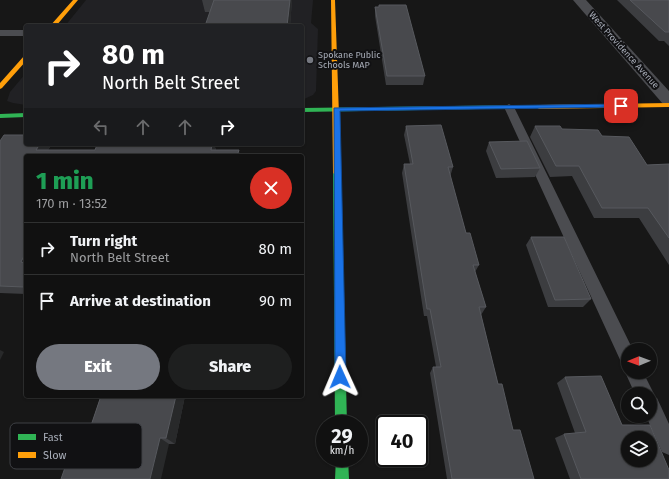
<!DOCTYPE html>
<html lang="en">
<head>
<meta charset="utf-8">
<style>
  :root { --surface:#111; --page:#1e1f1f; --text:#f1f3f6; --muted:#9c9d9f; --line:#303131; --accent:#757880 }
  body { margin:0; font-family:"Fira Sans",sans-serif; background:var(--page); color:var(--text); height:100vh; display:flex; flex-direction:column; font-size:15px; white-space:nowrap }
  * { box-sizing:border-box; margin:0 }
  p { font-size:13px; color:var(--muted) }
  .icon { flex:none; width:22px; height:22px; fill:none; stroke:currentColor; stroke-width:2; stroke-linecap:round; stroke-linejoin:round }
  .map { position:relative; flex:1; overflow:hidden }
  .details { position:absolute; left:24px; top:154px; width:280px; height:244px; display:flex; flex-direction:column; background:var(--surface); border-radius:4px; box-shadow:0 1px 3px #0004,0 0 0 1px var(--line) }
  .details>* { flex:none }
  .banner { position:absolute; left:24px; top:24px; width:280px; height:122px; border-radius:4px; box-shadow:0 1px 3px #0004,0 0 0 1px var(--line); background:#202124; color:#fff; overflow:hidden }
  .needle { width:26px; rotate:269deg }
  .fabs { position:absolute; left:621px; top:343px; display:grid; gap:8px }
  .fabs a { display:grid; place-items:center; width:36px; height:36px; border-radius:50%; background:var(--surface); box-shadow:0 1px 3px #0004,0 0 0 1px var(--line); font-size:20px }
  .speed { position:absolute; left:316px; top:415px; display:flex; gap:8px; font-size:20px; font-weight:700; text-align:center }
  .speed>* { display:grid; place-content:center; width:52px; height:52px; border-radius:50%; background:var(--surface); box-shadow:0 1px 3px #0004,0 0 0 1px var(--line); line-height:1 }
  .speed small { font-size:10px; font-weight:400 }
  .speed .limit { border:2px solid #111; border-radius:6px; background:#fff; color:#111 }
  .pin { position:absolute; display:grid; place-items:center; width:34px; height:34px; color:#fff; margin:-17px; border-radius:8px; box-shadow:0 2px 6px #0006 }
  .me { position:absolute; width:44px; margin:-22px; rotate:359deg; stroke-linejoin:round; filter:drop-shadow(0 0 3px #0008) }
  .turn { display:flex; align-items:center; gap:14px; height:84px; padding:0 12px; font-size:18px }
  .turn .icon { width:52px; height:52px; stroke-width:2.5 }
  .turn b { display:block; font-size:28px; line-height:34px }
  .lanes { display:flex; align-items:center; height:38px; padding:0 12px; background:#0003; justify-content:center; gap:20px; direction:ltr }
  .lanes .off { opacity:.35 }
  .round { display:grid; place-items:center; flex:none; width:42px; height:42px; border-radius:21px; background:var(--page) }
  .headline { display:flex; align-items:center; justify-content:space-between; height:68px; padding:0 12px }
  h1 { font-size:24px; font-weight:800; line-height:30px; color:#1e9e55 }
  .cta { display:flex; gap:8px; margin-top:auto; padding:8px 12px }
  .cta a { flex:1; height:46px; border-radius:24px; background:var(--accent); color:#fff; font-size:16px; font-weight:800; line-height:46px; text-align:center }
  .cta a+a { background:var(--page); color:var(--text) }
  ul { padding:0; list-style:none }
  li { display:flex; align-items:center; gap:12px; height:52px; padding:0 12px; border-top:1px solid var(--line) }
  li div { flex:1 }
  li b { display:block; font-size:15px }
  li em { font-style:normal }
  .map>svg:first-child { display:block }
  .built { fill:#212124 }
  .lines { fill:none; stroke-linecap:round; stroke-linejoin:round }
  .lane { fill:#4b4c50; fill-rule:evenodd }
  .street { fill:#4b4c50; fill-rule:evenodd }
  .fast { fill:#30b455; fill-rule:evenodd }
  .slow { fill:#ff9f0a; fill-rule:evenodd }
  .wall { fill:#3c3d40 }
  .shaded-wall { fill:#28292a }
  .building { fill:#48494d; stroke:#57595e; fill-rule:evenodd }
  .route { fill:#1a73e8; stroke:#114b97 }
  .poi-dot { fill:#757880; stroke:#111113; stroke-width:1.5 }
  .labels { text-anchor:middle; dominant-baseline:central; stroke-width:4; stroke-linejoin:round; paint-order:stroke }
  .far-street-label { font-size:9px; fill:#a8adb8; stroke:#111113 }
  .far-poi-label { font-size:9px; fill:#a8adb8; stroke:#111113; text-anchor:start }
  .key { fill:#111113; stroke:#3e4045; stroke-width:1 }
  .key-label { font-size:11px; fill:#a8adb8 }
</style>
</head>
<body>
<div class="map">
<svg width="669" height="479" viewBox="0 0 669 479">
  <rect width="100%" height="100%" fill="#171717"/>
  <path class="built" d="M86 0H313L311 23 318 29 316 91 313 95 302 100V26H65Z
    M26 73V105L13 103 7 101 10 92Z"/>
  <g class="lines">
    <path class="lane" d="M0 30H26V36H0Z
      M509 104 514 107 633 350H628V372H643L654 394 653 397 657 398 669 424V455L662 452 646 416H650V394H635L625 372 628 366 622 364 504 107Z"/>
    <path class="street" d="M573 0H586L669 91V106L663 104Z"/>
    <path class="fast" d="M539 105 541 106V108L302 112V108Z
      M26 113V117L0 118V114Z
      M337 170 341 173 347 424H335L333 173Z
      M336 458H348L349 479H335Z"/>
    <path class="slow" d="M73 0H78L56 26H50Z
      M331 0H335L341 173 337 176 333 173Z
      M26 55V61L2 88 0 89V83L24 56Z
      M669 103V107L539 109 536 107 539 105Z"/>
  </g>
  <path class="wall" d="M202 0H292L290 26 210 12H205Z
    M617 0H668L669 1V46L664 41H659Z
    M379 5 425 76 423 85H386L375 16V7H379Z
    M406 126 453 167 450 177 466 233 479 265 475 272 486 307 481 315 498 384 513 430 534 479H447L430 373 433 367H436L427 316H424L402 173 404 164H410L404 135Z
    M535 126 562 129 602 136 647 165 669 164V265L639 218H594L572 176 550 177 530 137Z
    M0 141 26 144H52L48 150H95L130 144H214L216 150 26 156V294L0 293Z
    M489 142 540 168 535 177 496 178 486 151Z
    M531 237 591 299 583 307H548L526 245Z
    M565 377 622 425 669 479H570L555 438 564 434 575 433 557 383Z
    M101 396H185L175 444H169L79 461Z"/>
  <path class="shaded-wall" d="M290 0H292L290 26H287Z
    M40 144H52L44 156 36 150Z
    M212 144H214L216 150H211Z
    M239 150 240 156H237Z
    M26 252V267L21 262Z
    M26 283V289L24 287Z
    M0 350 4 352 0 360Z
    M176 396H185L175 444 166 438Z
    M160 438 169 444 161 479H150Z"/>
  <path class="building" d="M214 0H290L287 26H205Z
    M630 0H668L669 1V32H665Z
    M379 5H406L425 76H387L375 7H379Z
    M441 125 453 167H448L466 233H470L479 265H473L486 307H479L498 384H502L513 430H520L534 479H452L433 367H441L430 309H427L404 164H413L406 126Z
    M535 126H560L562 129 598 130 602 136 629 137 647 165 669 164V238L648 208H602L579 166H556Z
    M4 135H26V144H40L36 150H95L97 145 130 144H212L211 150H239L237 156H26V252L21 262 26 263V283L24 287 0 286V141Z
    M527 141 540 168 501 169 489 142Z
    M531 237H564L591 299 555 300Z
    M601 376 622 425H650L669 470V479H581L564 434 586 432 565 377ZM628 438H650V460H628Z
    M101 396H176L166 438H160L150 479H61L67 462 79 461Z"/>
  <path class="route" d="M621 104 624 106 623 107 340 111 346 377 344 381 340 383 336 381 335 377 334 108Z"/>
  <circle class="poi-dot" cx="310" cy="60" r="4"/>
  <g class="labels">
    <g class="far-street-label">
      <text transform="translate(624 50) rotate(48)">West Providence Avenue</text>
    </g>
    <g class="far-poi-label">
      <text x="318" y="55">Spokane Public<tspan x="318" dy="10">Schools MAP</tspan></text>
    </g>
  </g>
  <rect x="10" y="423" width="132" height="46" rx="6" class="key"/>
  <rect x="18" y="434" width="18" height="6" fill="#30b455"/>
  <rect x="18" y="452" width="18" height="6" fill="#ff9f0a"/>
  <g class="key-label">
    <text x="43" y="441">Fast</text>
    <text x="43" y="459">Slow</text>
  </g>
</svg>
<div class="fabs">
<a><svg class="needle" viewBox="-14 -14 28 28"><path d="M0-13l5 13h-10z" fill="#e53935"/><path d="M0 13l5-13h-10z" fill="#9c9d9f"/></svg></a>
<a><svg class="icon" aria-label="search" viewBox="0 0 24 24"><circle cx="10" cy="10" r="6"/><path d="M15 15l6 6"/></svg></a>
<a><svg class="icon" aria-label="layers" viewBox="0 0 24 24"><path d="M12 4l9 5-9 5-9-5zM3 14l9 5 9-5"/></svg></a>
</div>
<div class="speed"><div>29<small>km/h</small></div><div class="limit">40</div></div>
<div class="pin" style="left:621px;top:106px;background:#d93025"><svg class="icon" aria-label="arrive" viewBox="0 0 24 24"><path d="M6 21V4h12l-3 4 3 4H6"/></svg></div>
<svg class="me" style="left:340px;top:377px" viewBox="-20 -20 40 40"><path d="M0-17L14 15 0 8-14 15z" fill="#1a73e8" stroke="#fff" stroke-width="4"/></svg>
<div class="banner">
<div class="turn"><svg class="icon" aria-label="right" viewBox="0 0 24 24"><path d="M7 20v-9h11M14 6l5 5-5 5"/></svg><div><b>80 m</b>North Belt Street</div></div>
<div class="lanes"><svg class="icon off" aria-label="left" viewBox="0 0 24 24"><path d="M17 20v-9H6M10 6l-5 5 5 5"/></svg><svg class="icon off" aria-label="ahead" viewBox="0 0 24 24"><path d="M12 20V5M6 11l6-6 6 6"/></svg><svg class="icon off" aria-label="ahead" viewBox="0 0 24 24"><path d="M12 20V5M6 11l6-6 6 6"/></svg><svg class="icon" aria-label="right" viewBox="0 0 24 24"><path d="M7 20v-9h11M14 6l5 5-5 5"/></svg></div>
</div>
<section class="details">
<div class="headline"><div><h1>1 min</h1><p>170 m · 13:52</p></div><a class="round" style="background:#d93025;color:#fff"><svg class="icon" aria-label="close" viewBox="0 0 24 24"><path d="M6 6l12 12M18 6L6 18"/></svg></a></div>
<ul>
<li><svg class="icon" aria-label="right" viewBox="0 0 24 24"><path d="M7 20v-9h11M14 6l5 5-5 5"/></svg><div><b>Turn right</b><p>North Belt Street</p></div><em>80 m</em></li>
<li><svg class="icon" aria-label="arrive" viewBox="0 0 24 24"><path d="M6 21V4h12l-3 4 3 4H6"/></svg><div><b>Arrive at destination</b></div><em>90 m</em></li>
</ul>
<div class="cta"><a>Exit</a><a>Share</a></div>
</section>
</div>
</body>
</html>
